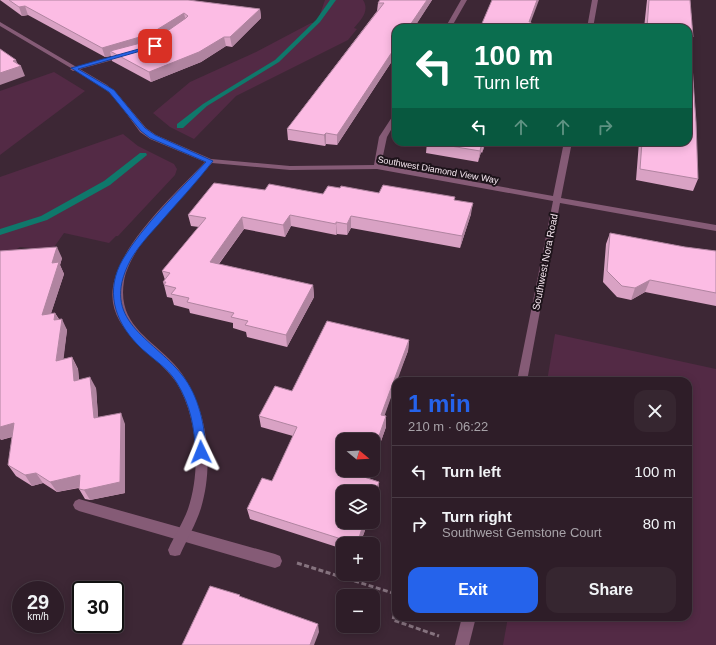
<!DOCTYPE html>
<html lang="en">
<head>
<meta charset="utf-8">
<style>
  :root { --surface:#2e1d28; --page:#362630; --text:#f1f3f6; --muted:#a7a2a8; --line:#493b45; --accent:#2563eb }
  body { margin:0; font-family:Helvetica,sans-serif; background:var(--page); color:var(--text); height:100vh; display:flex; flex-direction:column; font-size:15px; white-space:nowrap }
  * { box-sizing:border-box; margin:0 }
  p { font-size:13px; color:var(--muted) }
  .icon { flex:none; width:22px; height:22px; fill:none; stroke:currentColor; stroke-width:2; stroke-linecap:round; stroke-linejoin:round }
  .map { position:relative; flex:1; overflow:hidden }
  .panel { position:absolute; left:392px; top:377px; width:300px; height:244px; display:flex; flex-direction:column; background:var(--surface); border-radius:12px; box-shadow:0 2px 10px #0003,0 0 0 1px var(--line) }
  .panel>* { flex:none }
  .banner { position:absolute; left:392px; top:24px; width:300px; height:122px; border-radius:12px; box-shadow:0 2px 10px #0003,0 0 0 1px var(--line); background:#0b6e4f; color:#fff; overflow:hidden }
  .needle { width:26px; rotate:108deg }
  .fabs { position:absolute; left:336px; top:433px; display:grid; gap:8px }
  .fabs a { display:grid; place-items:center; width:44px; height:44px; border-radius:8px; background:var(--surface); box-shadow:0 2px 10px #0003,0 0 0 1px var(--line); font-size:20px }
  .speed { position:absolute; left:12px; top:581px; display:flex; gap:8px; font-size:20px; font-weight:700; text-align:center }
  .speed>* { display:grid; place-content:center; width:52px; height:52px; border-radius:50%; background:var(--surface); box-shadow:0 2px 10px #0003,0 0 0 1px var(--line); line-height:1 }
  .speed small { font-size:10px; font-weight:400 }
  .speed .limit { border:2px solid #111; border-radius:6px; background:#fff; color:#111 }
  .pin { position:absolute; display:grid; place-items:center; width:34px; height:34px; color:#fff; margin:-17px; border-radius:8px; box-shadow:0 2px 6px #0006 }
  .me { position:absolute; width:44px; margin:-22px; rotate:358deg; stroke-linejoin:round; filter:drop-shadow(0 0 3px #0008) }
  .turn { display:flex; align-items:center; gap:14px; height:84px; padding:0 16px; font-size:18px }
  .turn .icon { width:52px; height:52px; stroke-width:2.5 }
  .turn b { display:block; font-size:28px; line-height:34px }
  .lanes { display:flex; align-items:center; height:38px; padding:0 16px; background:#0003; justify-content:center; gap:20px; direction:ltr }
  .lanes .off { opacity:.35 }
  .round { display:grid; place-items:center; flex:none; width:42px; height:42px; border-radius:12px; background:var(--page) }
  .headline { display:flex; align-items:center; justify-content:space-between; height:68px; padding:0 16px }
  h1 { font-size:24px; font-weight:700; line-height:30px; color:var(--accent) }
  .button { display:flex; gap:8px; margin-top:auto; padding:8px 16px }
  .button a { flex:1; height:46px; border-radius:12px; background:var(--accent); color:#fff; font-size:16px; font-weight:700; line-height:46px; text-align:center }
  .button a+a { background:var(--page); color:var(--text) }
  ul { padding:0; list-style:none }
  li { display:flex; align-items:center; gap:12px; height:52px; padding:0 16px; border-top:1px solid var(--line) }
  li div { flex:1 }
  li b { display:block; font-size:15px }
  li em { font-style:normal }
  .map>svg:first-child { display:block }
  .green { fill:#532a45 }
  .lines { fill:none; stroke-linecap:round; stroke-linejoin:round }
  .stream { fill:#0f786b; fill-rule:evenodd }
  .path { stroke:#86737f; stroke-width:3; stroke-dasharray:5 2.5; stroke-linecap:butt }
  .lane { fill:#855b76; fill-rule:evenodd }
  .street { fill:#855b76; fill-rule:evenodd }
  .wall { fill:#d9a2c4 }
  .shaded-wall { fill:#b084a0 }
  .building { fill:#fcbce4; stroke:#b084a0 }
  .route { fill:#2563eb; stroke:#184099 }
  .labels { text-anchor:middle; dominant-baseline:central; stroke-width:4; stroke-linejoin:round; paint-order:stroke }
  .far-street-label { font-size:9px; fill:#f7e8f1; stroke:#1d131a }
  .street-label { font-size:10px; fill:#f7e8f1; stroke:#1d131a }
</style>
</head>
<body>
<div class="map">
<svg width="716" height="645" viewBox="0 0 716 645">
  <rect width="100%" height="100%" fill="#3d2735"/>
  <path class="green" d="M325 0H363C370 11 361 20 354 28L357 29 348 40 236 96 194 139 170 127 153 113 190 82 256 52 311 23H317Z
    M54 72 85 91 0 155V91Z
    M123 134 138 146 174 164 177 169 175 175 118 236H116L109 243 64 233 52 250 20 247 0 259V177Z
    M555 334 716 369V645H503L508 617H688V381H547Z"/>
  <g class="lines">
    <path class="stream" d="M330 0H336L320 22 279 62 207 106 183 128H177V124L203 104 275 60 316 20Z
      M140 153H146L147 155 110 185 47 220 0 235V229L41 216 104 181Z"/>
    <path class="path" d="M297 563 396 594
      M396 607 393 620 439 636"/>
    <path class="lane" d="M125 53 127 54V56L73 71 70 69Z
      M79 499 275 554 280 556 282 561 280 566 275 568 79 511 75 509 73 505 75 501Z"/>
    <path class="street" d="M461 0H467L451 28H445Z
      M592 0H598L593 28H587Z
      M0 22 107 85 119 96 146 128 156 135 211 159 290 166 374 165 379 137 394 114 396 113V121L387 137 381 165 553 196 564 142H572L561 198 716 225V231L560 203 527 381H517L553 201 377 169 290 170 212 163C186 192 130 244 124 281 117 324 149 337 174 364 207 400 215 462 201 508 196 524 187 539 180 555L175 556 170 555 168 550C174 536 183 523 188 509 201 471 198 417 176 382 153 349 100 328 115 278 127 237 176 193 205 162L150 139 140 132 115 98 103 87 0 26Z
      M462 617H476L469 645H455Z"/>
  </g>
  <path class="wall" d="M0 0H188L260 9 261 18 232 47 226 46 201 62 151 82 112 61 111 56 105 57 28 15 22 16Z
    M432 0 337 145 326 144 325 146 288 140 287 129 377 11 378 3Z
    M647 0H690L693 37 690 44 698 179 693 191 636 180 639 142H688V28H644Z
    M427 142H486L482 153 481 152 478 162 426 153Z
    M340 188 379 193 454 200 471 214 460 248 351 228 347 235 337 234 336 235 291 226 285 237 244 229 219 264 313 285 314 297 287 347 247 337 246 332 233 328V323L190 313 189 309 174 305 172 298 167 297 164 285 163 282 165 280 162 271 199 227 191 226 188 215 265 190 323 194Z
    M610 233 685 247 716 251V306L645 292 631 300 617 297 603 282 606 244Z
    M0 251 62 258 60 265 64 274 51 313H55L59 319 67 330 63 359 72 357 78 369 79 380 96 388 98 417 125 424V493L90 500 85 499 79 489V488L57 492 43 483 32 486 16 476 8 465 12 437 1 440 0 438Z
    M409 340 408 351 396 381V383L384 415 386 416V427L368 478 379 482 378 492 373 507V492L343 522H368L360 544H343V549L250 519 247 509 272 481 293 436 261 427 259 416 292 391Z"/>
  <path class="shaded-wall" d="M427 0H432L414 28H408Z
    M537 0H539L530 24 531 22 530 28H528L529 22Z
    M25 6 28 15 22 16 19 7Z
    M260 9 261 18 232 47 230 37Z
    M184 13 186 22 152 44 110 51 111 56 105 57 102 48Z
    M224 37 226 46 201 62 151 82 149 72Z
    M396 46V55L337 145V135Z
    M16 60 19 67 21 66 25 76 0 85V73L13 61Z
    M326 133V144L325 146 324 135Z
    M482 142 481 152 478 162 480 151Z
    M484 142H486L482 153Z
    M473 203 471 214 460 248 462 236Z
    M290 215 291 226 285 237 283 225Z
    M351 216V228L347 235V224Z
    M242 217 244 229 212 273 210 262Z
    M336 222 337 234 336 235Z
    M57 247 62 258 60 265 64 274 47 326 42 315 52 263Z
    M650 280 645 292 631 300 635 288Z
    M313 285 314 297 287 347 286 335Z
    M55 313 61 324 54 320Z
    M62 319 67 330 62 372 56 361Z
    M409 340 408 351 397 381H396V383L381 426V415Z
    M72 357 78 369 80 393 74 381Z
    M90 377 96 388 99 429 94 418Z
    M121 413 125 424V493L90 500 84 490Z
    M386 416V427L373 463V453Z
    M14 423 21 434 1 440 0 438V427Z
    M367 470H371L364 488V477Z
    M36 473 43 483 32 486 25 475Z
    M80 475 86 486 57 492 50 482Z
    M379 482 378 492 373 507V497Z
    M364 522H368L360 544H357Z
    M318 624 319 632 314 645H310Z"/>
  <path class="building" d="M9 0H188L260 9 230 37H224L199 52 149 72 110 51 156 39 186 18 188 16 184 13 150 34 102 48 25 6 19 7Z
    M380 0H427L408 28H396V46L337 135 326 133 324 135 287 129 384 3H378Z
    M492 0H537L529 22H531L528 28H480Z
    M649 0H690L693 37H690L696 122 698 179 640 169 642 142H688V28H647Z
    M0 49 16 60 13 61 21 66 0 73Z
    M427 142H482L480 151Z
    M214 183 265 190 269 184 323 194 328 186 340 188 341 186 379 193 383 185 455 197 454 200 473 203 462 236 351 216 347 224 336 222V224L290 215 283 225 242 217 210 262 313 285 286 335 245 325 248 321 231 317 234 313 187 302 189 298 171 294 176 288 164 285 166 282H163L170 273 162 271 206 218 188 215Z
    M610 233 685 247 716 251V293L650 280 635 288 622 286 607 271Z
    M57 247 52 263 59 262 42 315 55 313 54 320 62 319 56 361 72 357 74 381 90 377 94 418 121 413 120 482 84 490 79 489 80 475 50 482 36 473 25 475 8 465 14 423 0 427V251Z
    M327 321 409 340 381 415 386 416 373 453V440H343V470H367L364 477 379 482 373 497V492H343V522H364L357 544 247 509 262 478 272 481 297 427 259 416 275 386 292 391Z
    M210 586 240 595 239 596 318 624 310 645H182Z"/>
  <path class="route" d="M153 45 158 46 78 69 114 90 145 128 155 135 213 161C196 183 176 204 158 225 148 236 137 248 130 261 99 321 152 337 182 375 199 396 205 426 206 452L205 455H197L195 452C195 428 190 404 177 383 167 366 150 358 137 344 114 320 105 290 123 259 144 224 178 192 206 162L150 138 141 131 109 92 71 68Z"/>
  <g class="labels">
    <g class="far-street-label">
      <text transform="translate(438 170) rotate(10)">Southwest Diamond View Way</text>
    </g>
    <g class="street-label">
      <text transform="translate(545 262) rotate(-79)">Southwest Nora Road</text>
    </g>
  </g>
</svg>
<div class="fabs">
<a><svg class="needle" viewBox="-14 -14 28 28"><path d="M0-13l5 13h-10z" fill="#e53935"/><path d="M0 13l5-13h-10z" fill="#a7a2a8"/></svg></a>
<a><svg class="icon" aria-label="layers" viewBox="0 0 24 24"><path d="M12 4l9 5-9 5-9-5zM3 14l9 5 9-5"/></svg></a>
<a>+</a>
<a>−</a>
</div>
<div class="speed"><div>29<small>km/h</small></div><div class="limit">30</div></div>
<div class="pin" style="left:155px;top:46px;background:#d93025"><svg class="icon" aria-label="arrive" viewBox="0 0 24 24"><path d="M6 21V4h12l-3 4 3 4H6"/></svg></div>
<svg class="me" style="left:201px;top:452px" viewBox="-20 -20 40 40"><path d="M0-17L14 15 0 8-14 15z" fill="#2563eb" stroke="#fff" stroke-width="4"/></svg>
<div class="banner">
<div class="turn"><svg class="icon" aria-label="left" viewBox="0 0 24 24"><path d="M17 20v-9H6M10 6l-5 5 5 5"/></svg><div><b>100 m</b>Turn left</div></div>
<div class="lanes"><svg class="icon" aria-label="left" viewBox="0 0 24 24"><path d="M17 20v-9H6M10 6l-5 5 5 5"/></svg><svg class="icon off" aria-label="ahead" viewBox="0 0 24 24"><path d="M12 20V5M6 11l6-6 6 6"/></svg><svg class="icon off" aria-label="ahead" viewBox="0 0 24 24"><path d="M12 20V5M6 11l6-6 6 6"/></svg><svg class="icon off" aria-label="right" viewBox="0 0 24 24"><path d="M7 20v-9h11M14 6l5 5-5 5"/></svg></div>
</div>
<section class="panel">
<div class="headline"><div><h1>1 min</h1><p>210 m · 06:22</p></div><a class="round"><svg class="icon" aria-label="close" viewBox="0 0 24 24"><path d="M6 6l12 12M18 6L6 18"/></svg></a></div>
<ul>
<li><svg class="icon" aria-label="left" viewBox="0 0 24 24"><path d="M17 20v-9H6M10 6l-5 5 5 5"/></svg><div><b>Turn left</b></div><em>100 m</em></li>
<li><svg class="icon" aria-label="right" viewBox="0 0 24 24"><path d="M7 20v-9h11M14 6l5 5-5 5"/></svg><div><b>Turn right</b><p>Southwest Gemstone Court</p></div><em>80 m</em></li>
</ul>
<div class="button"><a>Exit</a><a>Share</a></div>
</section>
</div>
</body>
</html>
